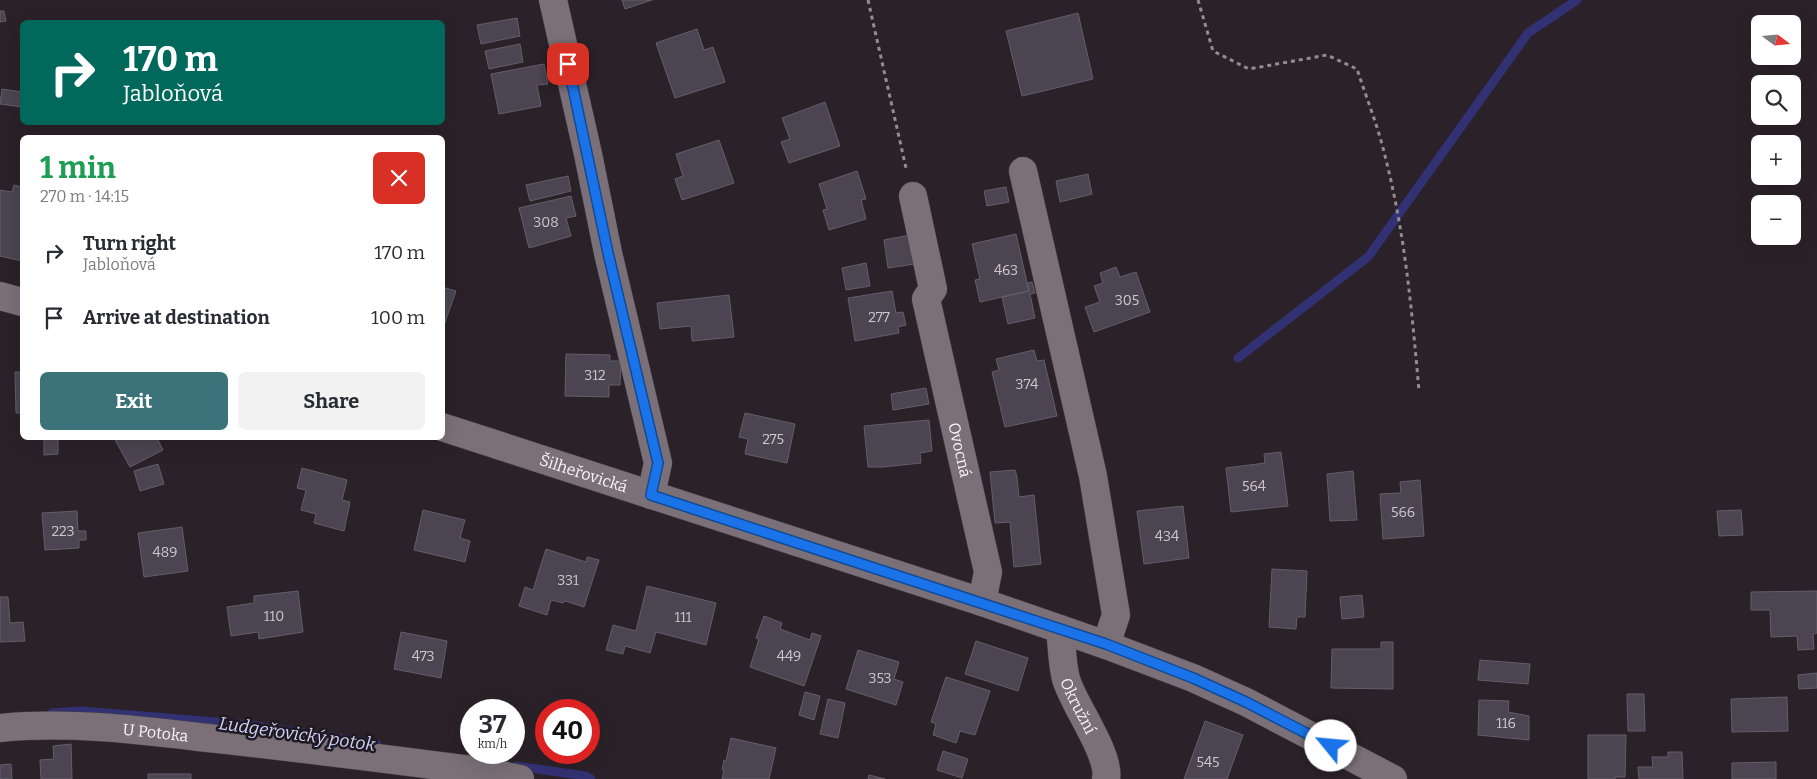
<!DOCTYPE html>
<html lang="en">
<head>
<meta charset="utf-8">
<style>
  :root { --surface:#fff; --page:#f2f2f3; --text:#2b2b33; --muted:#7c7c81; --accent:#3c737b }
  body { margin:0; font-family:Bitter,serif; background:var(--page); color:var(--text); height:100vh; display:flex; flex-direction:column; font-size:19px; white-space:nowrap }
  * { box-sizing:border-box; margin:0 }
  p { font-size:16px; color:var(--muted) }
  .icon { flex:none; width:28px; height:28px; fill:none; stroke:currentColor; stroke-width:2; stroke-linecap:round; stroke-linejoin:round }
  .map { position:relative; flex:1; overflow:hidden }
  .sheet { position:absolute; left:20px; top:135px; width:425px; height:305px; display:flex; flex-direction:column; background:var(--surface); border-radius:8px; box-shadow:0 5px 20px #0002 }
  .sheet>* { flex:none }
  .top-card { position:absolute; left:20px; top:20px; width:425px; height:105px; border-radius:8px; box-shadow:0 5px 20px #0002; background:#00695c; color:#fff; overflow:hidden }
  .needle { width:32px; rotate:106deg }
  .tools { position:absolute; left:1751px; top:15px; display:grid; gap:10px }
  .tools a { display:grid; place-items:center; width:50px; height:50px; border-radius:8px; background:var(--surface); box-shadow:0 5px 20px #0002; font-size:25px }
  .speed { position:absolute; left:460px; top:699px; display:flex; gap:10px; font-size:25px; font-weight:700; text-align:center }
  .speed>* { display:grid; place-content:center; width:65px; height:65px; border-radius:50%; background:var(--surface); box-shadow:0 5px 20px #0002; line-height:1 }
  .speed small { font-size:12px; font-weight:400 }
  .speed .limit { border:8px solid #d22; background:#fff; color:#111 }
  .pin { position:absolute; display:grid; place-items:center; width:42px; height:42px; color:#fff; margin:-21px; border-radius:10px; box-shadow:0 2px 8px #0006 }
  .me { position:absolute; width:55px; margin:-28px; rotate:298deg; stroke-linejoin:round; filter:drop-shadow(0 0 4px #0008) }
  .turn { display:flex; align-items:center; gap:18px; height:105px; padding:0 20px; font-size:22px }
  .turn .icon { width:65px; height:65px; stroke-width:2.5 }
  .turn b { display:block; font-size:35px; line-height:42px }
  .round { display:grid; place-items:center; flex:none; width:52px; height:52px; border-radius:8px; background:var(--page) }
  .overview { display:flex; align-items:center; justify-content:space-between; height:85px; padding:0 20px }
  h1 { font-size:30px; font-weight:700; line-height:38px; color:#1e9e55 }
  .action { display:flex; gap:10px; margin-top:auto; padding:10px 20px }
  .action a { flex:1; height:58px; border-radius:8px; background:var(--accent); color:#fff; font-size:20px; font-weight:700; line-height:58px; text-align:center }
  .action a+a { background:var(--page); color:var(--text) }
  ul { padding:0; list-style:none }
  li { display:flex; align-items:center; gap:15px; height:65px; padding:0 20px }
  li div { flex:1 }
  li b { display:block; font-size:19px }
  li em { font-style:normal }
  .map>svg:first-child { display:block }
  .lines { fill:none; stroke-linecap:round; stroke-linejoin:round }
  .stream { stroke:#323174; stroke-width:9 }
  .building { fill:#4a4550; stroke:#635e69 }
  .minor-casing { stroke:#463e44; stroke-width:29 }
  .path { stroke:#948c92; stroke-width:3; stroke-dasharray:4 4; stroke-linecap:butt }
  .minor { stroke:#7b7078; stroke-width:28 }
  .route-casing { stroke:#114b97; stroke-width:12 }
  .route { stroke:#1a73e8; stroke-width:9 }
  .labels { text-anchor:middle; dominant-baseline:central; stroke-width:5; stroke-linejoin:round; paint-order:stroke }
  .number-label { font-size:14px; fill:#cdc7cd }
  .street-label { font-size:16px; fill:#f9f2f7; stroke:#211920 }
  .water-label { font-size:18px; font-style:italic; fill:#cfd4fd; stroke:#211920 }
</style>
</head>
<body>
<div class="map">
<svg width="1817" height="779" viewBox="0 0 1817 779">
  <rect width="100%" height="100%" fill="#2b2229"/>
  <g class="lines">
    <path class="stream" d="M1238 358 1368 257 1528 33 1577 0
      M52 713 82 711 251 725 377 744
      M516 766 586 776 591 779"/>
  </g>
  <path class="building" d="M622 0H652L625 9Z
    M0 11H4L6 21 0 22Z
    M1078 13 1093 79 1022 96 1006 31Z
    M517 18 520 36 481 44 477 25Z
    M697 29 704 50 713 47 725 82 675 98 656 43Z
    M520 44 523 62 489 69 485 51Z
    M544 64 548 84 537 85 541 106 499 114 491 74Z
    M2 89 22 92V107L0 104Z
    M825 102 840 146 789 163 781 142 790 139 782 118Z
    M719 140 734 183 682 200 675 179 683 176 676 154Z
    M857 171 866 199 861 200 866 219 829 230 823 210 827 209 819 184Z
    M1088 174 1092 194 1060 202 1056 181Z
    M568 176 571 191 530 201 526 185Z
    M14 185 22 187V261L0 256V190L12 192Z
    M1006 187 1009 202 987 206 984 191Z
    M571 196 576 216 566 218 571 236 529 248 519 208Z
    M1016 234 1029 291 980 302 975 280 980 279 972 244Z
    M910 235 915 264 888 268 884 240Z
    M866 263 870 286 846 290 842 268Z
    M1116 267 1120 277 1136 272 1150 312 1094 332 1085 307 1100 302 1094 286 1103 283 1100 273Z
    M1032 282 1035 293 1030 294 1035 318 1008 324 1002 297 1029 291 1027 283Z
    M442 287 456 291 442 331Z
    M892 291 896 313 903 312 906 325 898 327 899 333 855 341 848 298Z
    M729 295 734 337 692 341 691 326 660 329 657 303Z
    M1034 350 1037 361 1044 360 1057 416 1005 427 992 372 999 370 996 359Z
    M566 354 610 355V361H621L620 385H609V397L565 396Z
    M15 372H22V413H16Z
    M926 388 929 404 893 410 891 394Z
    M745 413 795 424 787 463 745 454 748 439 739 437Z
    M929 420 932 451 920 453 921 463 883 467H868L864 426Z
    M44 438H58V454L44 455Z
    M114 438H157L163 450 130 467Z
    M1281 452 1288 506 1231 512 1226 468 1265 463 1264 454Z
    M158 464 164 484 140 491 134 471Z
    M302 468 347 480 342 500 350 502 344 531 314 523 316 514 301 510 306 490 297 488Z
    M1015 470 1017 477 1019 497 1034 495 1041 564 1014 567 1010 522 995 523 990 472Z
    M1353 471 1357 520 1330 521 1327 474Z
    M1420 480 1424 536 1383 539 1380 494 1401 493 1400 482Z
    M1183 506 1189 558 1144 564 1137 511Z
    M423 510 465 520 460 538 470 541 465 562 414 550Z
    M1741 510 1743 535 1719 536 1717 511Z
    M77 511 78 531H86V540H79V548L45 550 42 513Z
    M182 527 188 571 144 577 138 533Z
    M546 549 586 562 587 557 599 560 584 607 565 601 563 603 551 600 547 615 519 606 525 587 533 590Z
    M1272 569 1307 571 1305 617H1297L1296 629 1269 627Z
    M647 586 716 603 706 645 656 632 650 653 625 646 623 654 606 650 613 625 636 631Z
    M298 591 303 632 259 639 258 632 231 636 227 607 254 603V596Z
    M1817 591V633L1813 634 1814 649 1798 650 1797 636 1771 637 1770 610H1751V592Z
    M1362 595 1364 617 1342 619 1340 597Z
    M0 597H8L10 623 23 622 25 641 0 642Z
    M764 616 782 623 780 629 810 640 812 633 821 636 804 686 750 667 759 639 756 638Z
    M401 632 447 641 441 678 394 669Z
    M976 641 1028 658 1018 691 965 674Z
    M1381 642H1393V689L1331 688 1332 649H1381Z
    M858 650 899 662 894 679 903 682 896 705 846 689Z
    M1480 660 1530 664 1528 684 1478 680Z
    M1817 673V688L1799 689 1798 675Z
    M946 677 990 691 975 735 960 731 956 743 933 735 936 724 931 722Z
    M805 692 820 696 814 720 799 715Z
    M1627 694H1644L1645 731H1628Z
    M1787 697 1788 731 1732 732 1731 699Z
    M828 699 845 703 838 738 820 734Z
    M1479 700 1509 701 1508 712 1529 716V740L1478 735Z
    M1205 721 1243 735 1227 779H1184Z
    M1588 735H1626L1625 777H1615V779H1588Z
    M731 738 776 748 769 779H722L724 770H722L724 760 726 761Z
    M71 744 72 779H41L40 760 54 759 53 746Z
    M943 751 968 759 962 778 937 770Z
    M1668 752H1682L1683 779H1639L1638 767H1653L1652 757H1668Z
    M1776 762V779H1732V763Z
    M11 764 12 779H0V765Z
    M148 774H191V779H148Z
    M869 775 885 779H868Z"/>
  <g class="lines">
    <g class="minor-casing">
      <g id="minor">
        <path d="M553 0 588 154 608 253 658 463 651 495"/>
        <path d="M1023 171 1093 476 1116 615 1106 645"/>
        <path id="s1" d="M913 196 933 289 926 299 988 572 982 602"/>
        <path d="M0 296 22 302"/>
        <path id="s2" d="M442 427 982 602 1106 645 1193 678 1246 702 1393 779"/>
        <path id="s3" d="M1060 629C1062 645 1062 664 1066 679 1073 704 1111 755 1106 779"/>
        <path id="s4" d="M0 728C69 721 139 730 208 738 301 748 394 760 487 772L520 779"/>
      </g>
    </g>
    <path class="path" d="M868 0 906 168
      M1198 0 1213 51 1249 69 1327 55 1357 69C1366 97 1378 126 1385 156 1405 233 1412 312 1419 391"/>
    <use href="#minor" class="minor"/>
  </g>
  <g class="lines">
    <g class="route-casing">
      <path id="route" d="M568 64 608 253 658 463 651 495 1106 644 1193 678 1246 702 1331 746"/>
    </g>
    <use href="#route" class="route"/>
  </g>
  <g class="labels">
    <g class="number-label">
      <text x="546" y="222">308</text>
      <text x="1006" y="270">463</text>
      <text x="1127" y="300">305</text>
      <text x="879" y="317">277</text>
      <text x="595" y="375">312</text>
      <text x="1027" y="384">374</text>
      <text x="773" y="439">275</text>
      <text x="1254" y="486">564</text>
      <text x="1403" y="512">566</text>
      <text x="63" y="531">223</text>
      <text x="1167" y="536">434</text>
      <text x="165" y="552">489</text>
      <text x="568" y="580">331</text>
      <text x="274" y="616">110</text>
      <text x="683" y="617">111</text>
      <text x="423" y="656">473</text>
      <text x="789" y="656">449</text>
      <text x="880" y="678">353</text>
      <text x="1506" y="723">116</text>
      <text x="1208" y="762">545</text>
    </g>
    <g class="street-label">
      <text stroke="none"><textPath href="#s1" startOffset="262">Ovocná</textPath></text>
      <text stroke="none"><textPath href="#s2" startOffset="149">Šilheřovická</textPath></text>
      <text stroke="none"><textPath href="#s3" startOffset="80">Okružní</textPath></text>
      <text stroke="none"><textPath href="#s4" startOffset="156">U Potoka</textPath></text>
    </g>
    <g class="water-label">
      <text transform="translate(297 734) rotate(8)">Ludgeřovický potok</text>
    </g>
  </g>
</svg>
<div class="tools">
<a><svg class="needle" viewBox="-14 -14 28 28"><path d="M0-13l5 13h-10z" fill="#e53935"/><path d="M0 13l5-13h-10z" fill="#7c7c81"/></svg></a>
<a><svg class="icon" aria-label="search" viewBox="0 0 24 24"><circle cx="10" cy="10" r="6"/><path d="M15 15l6 6"/></svg></a>
<a>+</a>
<a>−</a>
</div>
<div class="speed"><div>37<small>km/h</small></div><div class="limit">40</div></div>
<div class="pin" style="left:568px;top:64px;background:#d93025"><svg class="icon" aria-label="arrive" viewBox="0 0 24 24"><path d="M6 21V4h12l-3 4 3 4H6"/></svg></div>
<svg class="me" style="left:1331px;top:746px" viewBox="-20 -20 40 40"><circle r="19" fill="#fff"/><path d="M0-13L10 11 0 6-10 11z" fill="#1a73e8"/></svg>
<div class="top-card">
<div class="turn"><svg class="icon" aria-label="right" viewBox="0 0 24 24"><path d="M7 20v-9h11M14 6l5 5-5 5"/></svg><div><b>170 m</b>Jabloňová</div></div>
</div>
<section class="sheet">
<div class="overview"><div><h1>1 min</h1><p>270 m · 14:15</p></div><a class="round" style="background:#d93025;color:#fff"><svg class="icon" aria-label="close" viewBox="0 0 24 24"><path d="M6 6l12 12M18 6L6 18"/></svg></a></div>
<ul>
<li><svg class="icon" aria-label="right" viewBox="0 0 24 24"><path d="M7 20v-9h11M14 6l5 5-5 5"/></svg><div><b>Turn right</b><p>Jabloňová</p></div><em>170 m</em></li>
<li><svg class="icon" aria-label="arrive" viewBox="0 0 24 24"><path d="M6 21V4h12l-3 4 3 4H6"/></svg><div><b>Arrive at destination</b></div><em>100 m</em></li>
</ul>
<div class="action"><a>Exit</a><a>Share</a></div>
</section>
</div>
</body>
</html>
